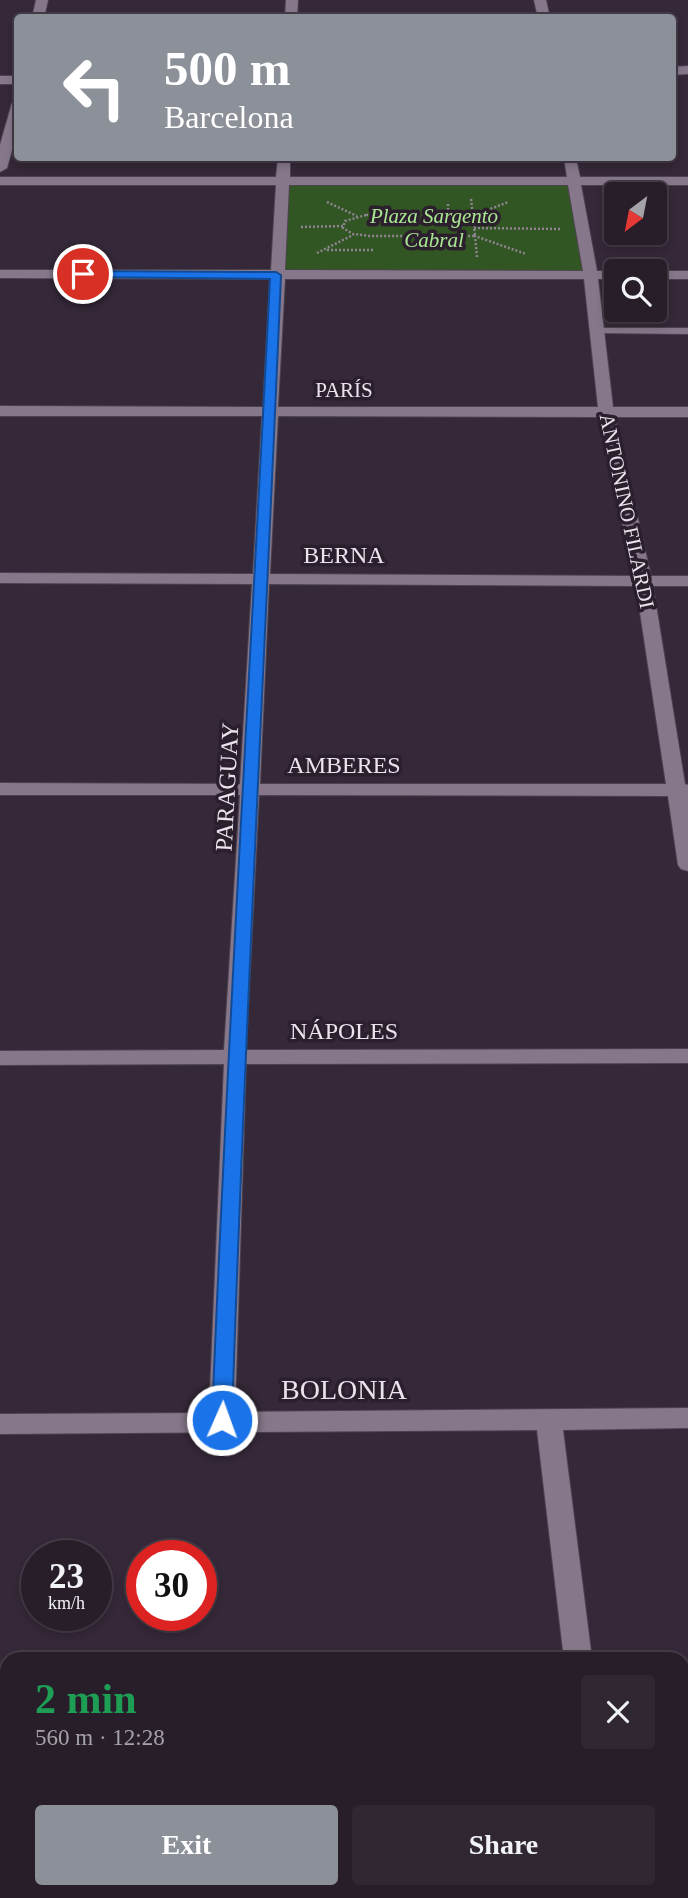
<!DOCTYPE html>
<html lang="en">
<head>
<meta charset="utf-8">
<style>
  :root { --surface:#281e2a; --page:#302732; --text:#f1f3f6; --muted:#a5a2a8; --line:#443c47; --accent:#8c9099 }
  body { margin:0; font-family:Georgia,serif; background:var(--page); color:var(--text); height:100vh; display:flex; flex-direction:column; font-size:26px; white-space:nowrap }
  * { box-sizing:border-box; margin:0 }
  p { font-size:23px; color:var(--muted) }
  .icon { flex:none; width:38px; height:38px; fill:none; stroke:currentColor; stroke-width:2; stroke-linecap:round; stroke-linejoin:round }
  .map { position:relative; flex:1; overflow:hidden }
  .sheet { position:absolute; left:0px; top:1652px; width:690px; height:247px; display:flex; flex-direction:column; background:var(--surface); border-radius:21px 21px 0 0; box-shadow:0 4px 10px #0003,0 0 0 2px var(--line) }
  .sheet>* { flex:none }
  .hud { position:absolute; left:14px; top:14px; width:662px; height:147px; border-radius:7px; box-shadow:0 4px 10px #0003,0 0 0 2px var(--line); background:#8c9099; color:#fff; overflow:hidden }
  .needle { width:46px; rotate:212deg }
  .buttons { position:absolute; left:604px; top:182px; display:grid; gap:14px }
  .buttons a { display:grid; place-items:center; width:63px; height:63px; border-radius:7px; background:var(--surface); box-shadow:0 4px 10px #0003,0 0 0 2px var(--line); font-size:35px }
  .speed { position:absolute; left:21px; top:1540px; display:flex; gap:14px; font-size:35px; font-weight:700; text-align:center }
  .speed>* { display:grid; place-content:center; width:91px; height:91px; border-radius:50%; background:var(--surface); box-shadow:0 4px 10px #0003,0 0 0 2px var(--line); line-height:1 }
  .speed small { font-size:18px; font-weight:400 }
  .speed .limit { border:10px solid #d22; background:#fff; color:#111 }
  .pin { position:absolute; display:grid; place-items:center; width:60px; height:60px; color:#fff; margin:-30px; border:4px solid #fff; border-radius:50%; box-shadow:0 2px 7px #0007 }
  .me { position:absolute; width:77px; margin:-38px; rotate:2deg; stroke-linejoin:round; filter:drop-shadow(0 0 5px #0008) }
  .turn { display:flex; align-items:center; gap:24px; height:147px; padding:0 35px; font-size:32px }
  .turn .icon { width:91px; height:91px; stroke-width:2.5 }
  .turn b { display:block; font-size:49px; line-height:60px }
  .round { display:grid; place-items:center; flex:none; width:74px; height:74px; border-radius:7px; background:var(--page) }
  .overview { display:flex; align-items:center; justify-content:space-between; height:119px; padding:0 35px }
  h1 { font-size:42px; font-weight:800; line-height:52px; color:#1e9e55 }
  .button { display:flex; gap:14px; margin-top:auto; padding:14px 35px }
  .button a { flex:1; height:80px; border-radius:7px; background:var(--accent); color:#fff; font-size:28px; font-weight:800; line-height:80px; text-align:center }
  .button a+a { background:var(--page); color:var(--text) }
  .map>svg:first-child { display:block }
  .green { fill:#325623 }
  .lines { fill:none; stroke-linecap:round; stroke-linejoin:round }
  .service-casing { stroke:#4d4350; stroke-width:2 }
  .minor-casing { stroke:#4d4350; stroke-width:2 }
  .path { stroke:#8f8491; stroke-width:2.5; stroke-dasharray:2 2; stroke-linecap:butt }
  .service { fill:#86788a; fill-rule:evenodd }
  .minor { fill:#86788a; fill-rule:evenodd }
  .route { fill:#1a73e8; stroke:#114b97; stroke-width:2 }
  .labels { text-anchor:middle; dominant-baseline:central; stroke-width:7; stroke-linejoin:round; paint-order:stroke }
  .far-park-label { font-size:21px; font-style:italic; fill:#a9e791; stroke:#2b1f2e }
  .far-street-label { font-size:21px; fill:#eae2ec; stroke:#2b1f2e }
  .street-label { font-size:24px; fill:#eae2ec; stroke:#2b1f2e }
  .near-street-label { font-size:28px; fill:#eae2ec; stroke:#2b1f2e }
</style>
</head>
<body>
<div class="map">
<svg width="688" height="1898" viewBox="0 0 688 1898">
  <rect width="100%" height="100%" fill="#352838"/>
  <path class="green" d="M283 181H574L591 276 276 275Z"/>
  <g class="lines">
    <g class="service-casing">
      <path id="service" d="M594 328H688V334L597 333 593 330Z"/>
    </g>
    <g class="minor-casing">
      <path id="minor" d="M36 0H48L44 18H32Z
        M286 0H298L297 18H285Z
        M534 0H546L550 18H538Z
        M688 66V74L672 75V67Z
        M0 76H18V84H0Z
        M18 99V128L7 168 0 172V145L12 103Z
        M278 158H290V177H567L564 158H576L580 177H688V185H581L597 271H618L616 279H598L613 407H688V417H615L651 576H688V586H653L685 784 688 785V871L681 869 678 865 668 796 259 795 246 1050 688 1049V1063L246 1064 235 1412 688 1408V1428L563 1430 592 1659H564L537 1430 0 1434V1414L209 1413 224 1064 0 1065V1051L224 1050 240 795H0V783L240 784 252 584 0 583V573L253 574 262 416H0V406L263 407 270 279 0 278V270H271L276 185H0V177H276ZM289 185H568L583 271 285 270ZM285 279H584L598 407H278ZM278 416 599 417 634 576 270 574ZM269 584 636 586 666 784H260Z
        M652 271H688V279H654V271Z
        M592 1892H622V1898H592Z"/>
    </g>
    <path class="path" d="M471 199 473 216 508 202
      M327 202 357 216
      M448 204V216
      M366 215 473 216 475 236H370L353 234 343 228 345 221Z
      M301 227 343 226
      M474 228 561 229
      M327 250H375
      M317 253 353 235
      M477 257 475 236 526 254"/>
    <use href="#service" class="service"/>
    <use href="#minor" class="minor"/>
  </g>
  <path class="route" d="M83 271 276 272 281 275C265 657 244 1038 232 1420L229 1425 222 1427 215 1425 212 1420C227 1039 251 659 270 279L79 277 77 274Z"/>
  <g class="labels">
    <g class="far-park-label">
      <text x="434" y="216">Plaza Sargento<tspan x="434" dy="24">Cabral</tspan></text>
    </g>
    <g class="far-street-label">
      <text x="344" y="390">PARÍS</text>
      <text transform="translate(627 511) rotate(78)">ANTONINO FILARDI</text>
    </g>
    <g class="street-label">
      <text x="344" y="555">BERNA</text>
      <text x="344" y="765">AMBERES</text>
      <text transform="translate(227 787) rotate(-87)">PARAGUAY</text>
      <text x="344" y="1031">NÁPOLES</text>
    </g>
    <g class="near-street-label">
      <text x="344" y="1389">BOLONIA</text>
    </g>
  </g>
</svg>
<div class="buttons">
<a><svg class="needle" viewBox="-14 -14 28 28"><path d="M0-13l5 13h-10z" fill="#e53935"/><path d="M0 13l5-13h-10z" fill="#a5a2a8"/></svg></a>
<a><svg class="icon" aria-label="search" viewBox="0 0 24 24"><circle cx="10" cy="10" r="6"/><path d="M15 15l6 6"/></svg></a>
</div>
<div class="speed"><div>23<small>km/h</small></div><div class="limit">30</div></div>
<div class="pin" style="left:83px;top:274px;background:#d93025"><svg class="icon" aria-label="arrive" viewBox="0 0 24 24"><path d="M6 21V4h12l-3 4 3 4H6"/></svg></div>
<svg class="me" style="left:222px;top:1420px" viewBox="-20 -20 40 40"><circle r="17" fill="#1a73e8" stroke="#fff" stroke-width="3"/><path d="M0-11L8 9 0 5-8 9z" fill="#fff"/></svg>
<div class="hud">
<div class="turn"><svg class="icon" aria-label="left" viewBox="0 0 24 24"><path d="M17 20v-9H6M10 6l-5 5 5 5"/></svg><div><b>500 m</b>Barcelona</div></div>
</div>
<section class="sheet">
<div class="overview"><div><h1>2 min</h1><p>560 m · 12:28</p></div><a class="round"><svg class="icon" aria-label="close" viewBox="0 0 24 24"><path d="M6 6l12 12M18 6L6 18"/></svg></a></div>
<div class="button"><a>Exit</a><a>Share</a></div>
</section>
</div>
</body>
</html>
